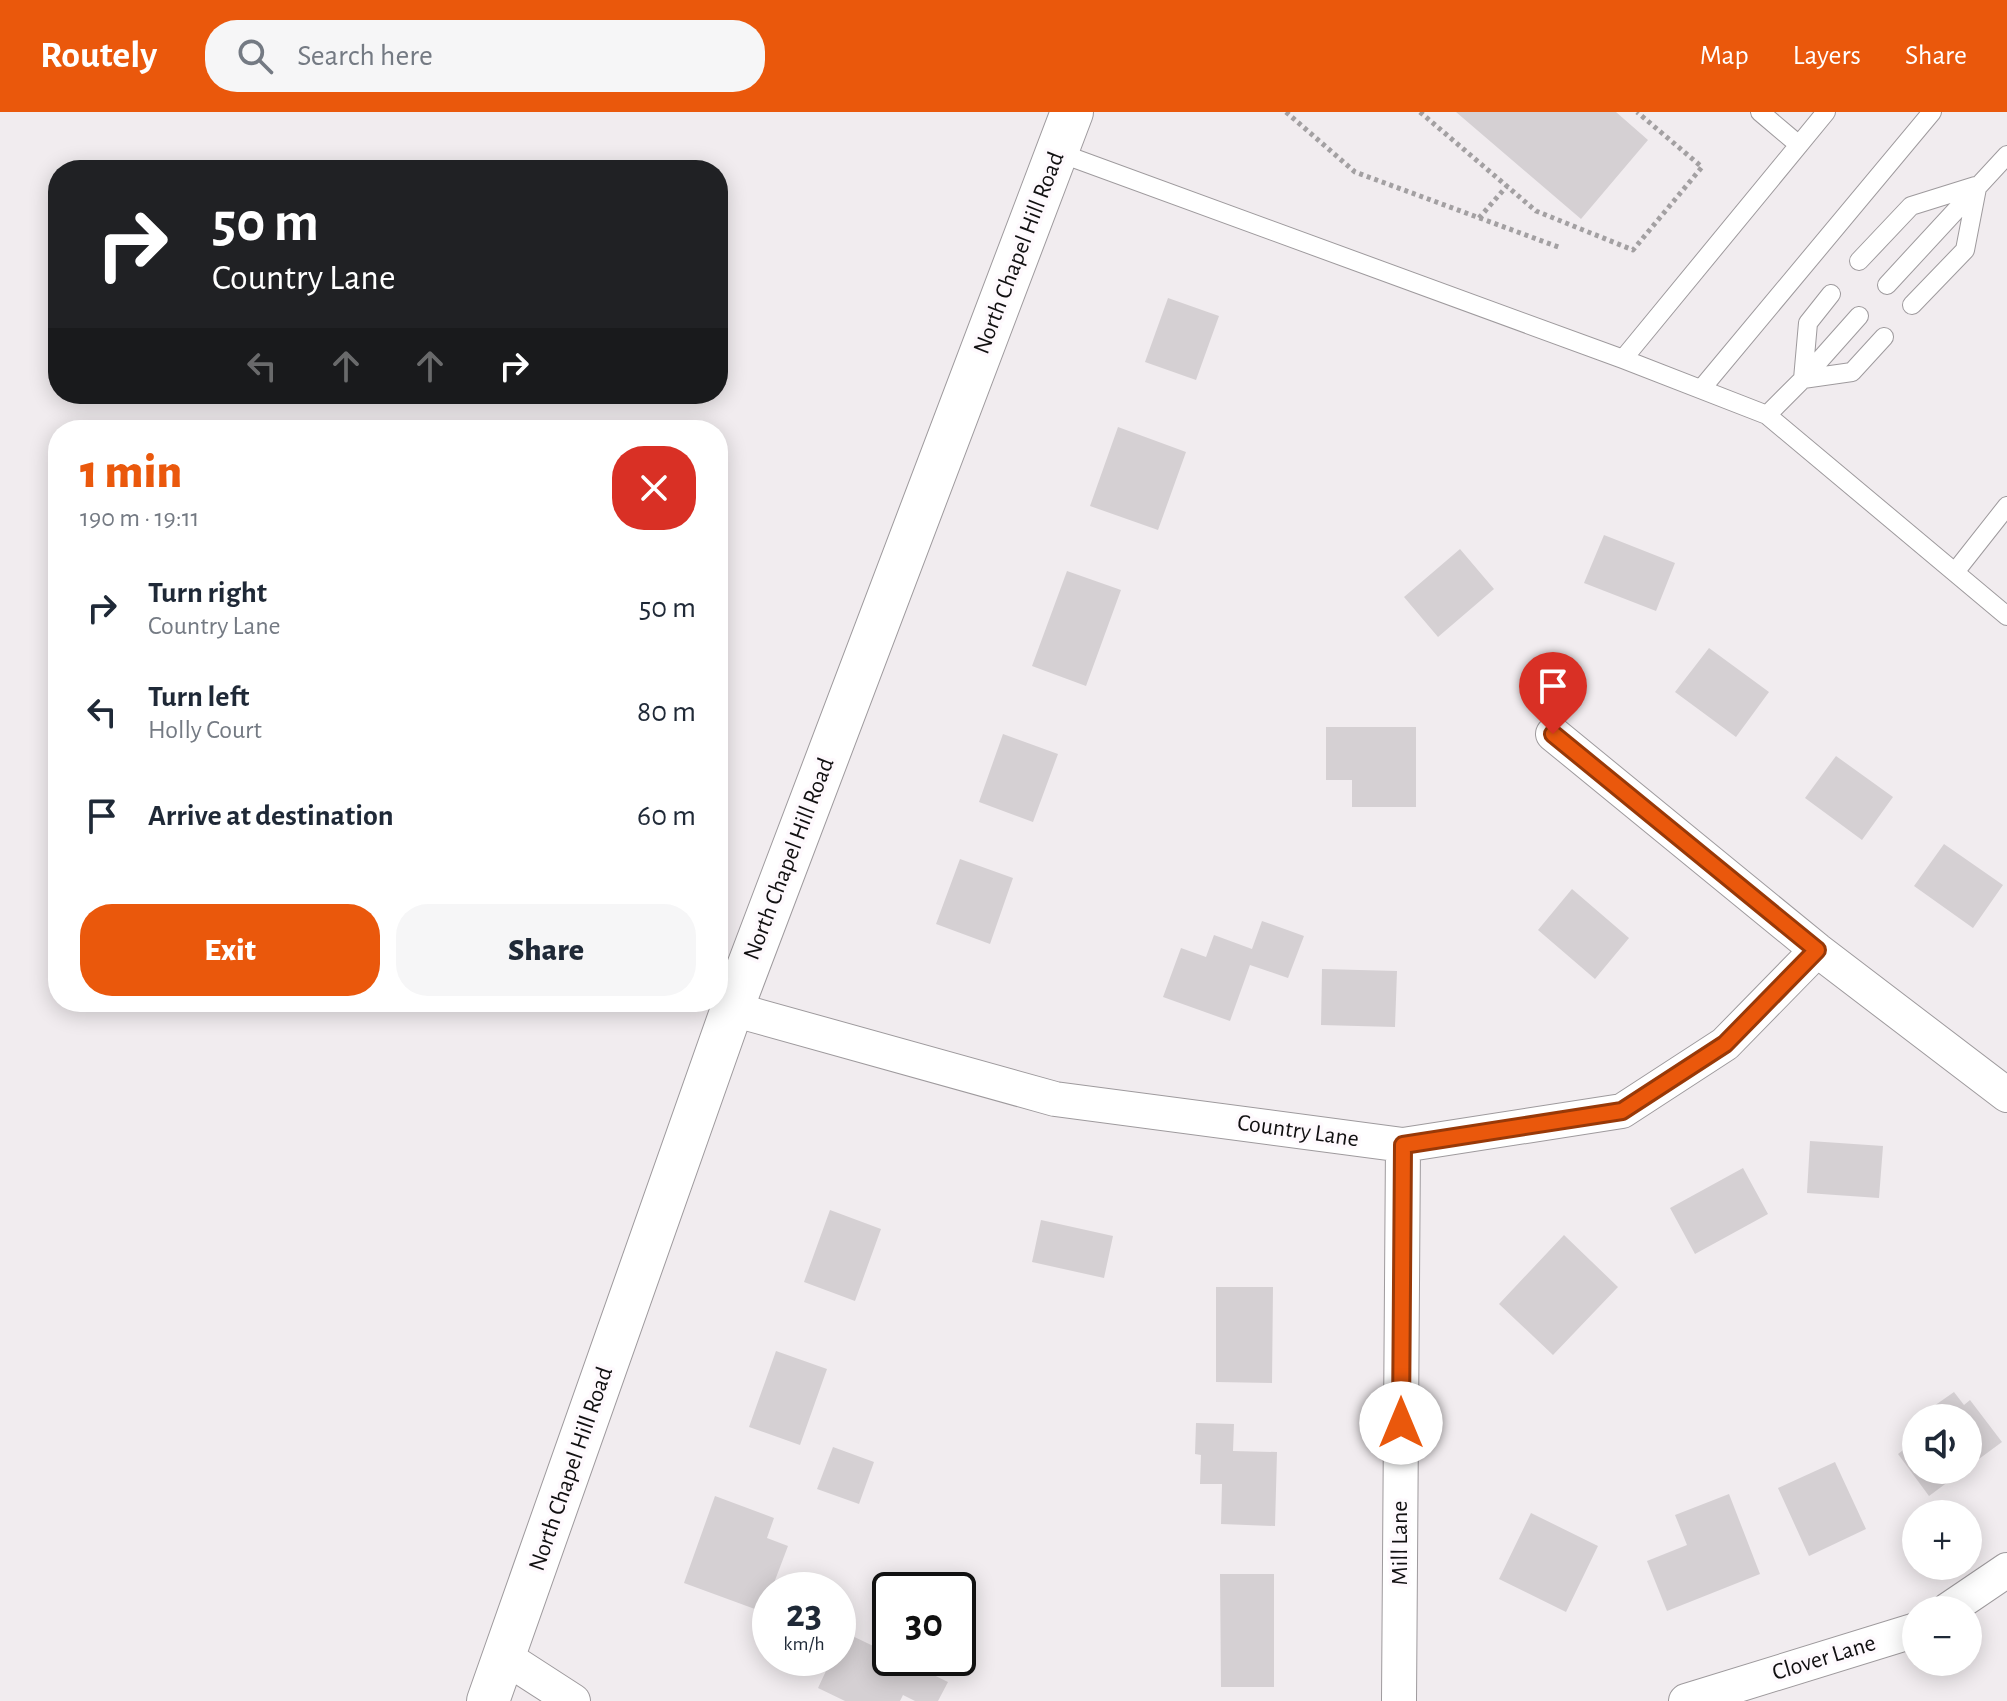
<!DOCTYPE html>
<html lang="en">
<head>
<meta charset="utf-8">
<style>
  :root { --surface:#fff; --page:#f6f6f7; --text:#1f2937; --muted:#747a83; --accent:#ea580c }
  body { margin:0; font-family:"Alegreya Sans",sans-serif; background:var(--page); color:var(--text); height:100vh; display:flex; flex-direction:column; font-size:30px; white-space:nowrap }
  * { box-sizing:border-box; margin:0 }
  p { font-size:26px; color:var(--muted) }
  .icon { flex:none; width:44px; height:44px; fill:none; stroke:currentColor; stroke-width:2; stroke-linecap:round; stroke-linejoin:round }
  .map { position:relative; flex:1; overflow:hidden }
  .drawer { position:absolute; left:48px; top:308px; width:680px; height:592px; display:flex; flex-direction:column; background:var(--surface); border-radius:32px; box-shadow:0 4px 20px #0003 }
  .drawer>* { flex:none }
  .guide { position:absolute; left:48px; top:48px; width:680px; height:244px; border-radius:32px; box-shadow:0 4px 20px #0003; background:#202124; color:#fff; overflow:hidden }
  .buttons { position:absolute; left:1902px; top:1292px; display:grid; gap:16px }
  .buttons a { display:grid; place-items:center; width:80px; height:80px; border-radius:50%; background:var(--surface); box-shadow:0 4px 20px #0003; font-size:40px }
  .speed { position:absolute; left:752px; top:1460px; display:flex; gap:16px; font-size:40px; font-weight:700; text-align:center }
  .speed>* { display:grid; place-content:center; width:104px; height:104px; border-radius:50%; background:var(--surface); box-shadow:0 4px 20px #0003; line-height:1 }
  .speed small { font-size:20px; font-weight:400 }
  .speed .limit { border:4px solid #111; border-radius:12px; background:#fff; color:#111 }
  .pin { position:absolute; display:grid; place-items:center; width:68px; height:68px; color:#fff; margin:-82px -34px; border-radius:50% 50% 50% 0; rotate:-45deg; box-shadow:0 0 8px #0007 }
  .pin .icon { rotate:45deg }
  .me { position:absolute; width:88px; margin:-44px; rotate:0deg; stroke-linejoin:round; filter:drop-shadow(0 0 6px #0008) }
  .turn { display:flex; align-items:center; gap:28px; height:168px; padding:0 32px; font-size:36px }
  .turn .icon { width:104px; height:104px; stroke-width:2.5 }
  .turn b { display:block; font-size:56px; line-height:68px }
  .lanes { display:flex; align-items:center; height:76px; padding:0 32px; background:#0003; justify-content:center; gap:40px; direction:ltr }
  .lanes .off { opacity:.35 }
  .round { display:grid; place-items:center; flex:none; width:84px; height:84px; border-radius:32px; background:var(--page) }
  .headline { display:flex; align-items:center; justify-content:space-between; height:136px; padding:0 32px }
  h1 { font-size:48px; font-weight:800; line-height:60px; color:var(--accent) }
  .button { display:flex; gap:16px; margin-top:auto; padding:16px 32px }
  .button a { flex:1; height:92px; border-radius:32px; background:var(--accent); color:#fff; font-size:32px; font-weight:800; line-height:92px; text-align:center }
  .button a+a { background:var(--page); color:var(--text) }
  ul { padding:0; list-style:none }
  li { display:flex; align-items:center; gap:24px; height:104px; padding:0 32px }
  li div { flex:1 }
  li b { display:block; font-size:30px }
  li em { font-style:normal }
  header { display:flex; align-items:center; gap:48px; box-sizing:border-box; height:112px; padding:0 40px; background:var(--accent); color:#fff }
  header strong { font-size:38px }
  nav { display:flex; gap:44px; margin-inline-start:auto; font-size:28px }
  .search { width:560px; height:72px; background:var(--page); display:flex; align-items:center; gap:20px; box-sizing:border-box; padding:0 28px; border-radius:32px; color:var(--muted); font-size:30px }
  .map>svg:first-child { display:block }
  .building { fill:#d5d0d3 }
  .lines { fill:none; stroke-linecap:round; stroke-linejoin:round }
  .service-casing { stroke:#9e9a9d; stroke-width:20 }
  .minor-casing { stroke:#9e9a9d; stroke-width:36 }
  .tertiary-casing { stroke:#9e9a9d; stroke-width:44 }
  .path { stroke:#a3a0a2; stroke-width:5; stroke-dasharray:4 4; stroke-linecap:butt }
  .service { stroke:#fff; stroke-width:18 }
  .minor { stroke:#fff; stroke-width:34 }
  .tertiary { stroke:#fff; stroke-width:42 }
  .route-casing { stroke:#983908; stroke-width:20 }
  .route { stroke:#ea580c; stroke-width:14 }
  .labels { text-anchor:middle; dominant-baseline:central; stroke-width:7; stroke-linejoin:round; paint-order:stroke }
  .street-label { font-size:24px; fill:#111011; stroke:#fef9fd }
</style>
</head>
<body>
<header>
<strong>Routely</strong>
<div class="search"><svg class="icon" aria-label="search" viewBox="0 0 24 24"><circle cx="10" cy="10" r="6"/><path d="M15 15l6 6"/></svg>Search here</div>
<nav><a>Map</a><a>Layers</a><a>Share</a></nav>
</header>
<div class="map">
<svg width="2007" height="1589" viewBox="0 0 2007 1589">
  <rect width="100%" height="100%" fill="#f1ecef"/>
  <path class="building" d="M1456 0H1616L1648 28 1581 107Z
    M1168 186 1219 204 1196 268 1145 250Z
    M1118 315 1186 340 1158 418 1090 394Z
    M1604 423 1675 451 1656 499 1584 471Z
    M1460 437 1494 477 1438 525 1404 485Z
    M1067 459 1121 478 1086 574 1032 554Z
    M1709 536 1769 580 1736 625 1675 580Z
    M1326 615H1416V695H1352V668H1326Z
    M1003 622 1058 642 1033 710 979 690Z
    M1836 644 1893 685 1862 728 1805 686Z
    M1944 732 2003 773 1973 816 1914 774Z
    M960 747 1013 766 990 832 936 812Z
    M1572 777 1629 826 1595 867 1538 818Z
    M1262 809 1304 824 1288 866 1250 853 1230 909 1163 885 1181 836 1206 845 1214 823 1252 837Z
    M1322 857 1397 859 1395 915 1321 913Z
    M1810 1029 1883 1034 1879 1086 1807 1081Z
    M1743 1056 1768 1102 1695 1142 1670 1096Z
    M830 1098 881 1117 855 1189 804 1170Z
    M1041 1108 1113 1124 1104 1166 1032 1150Z
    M1564 1123 1618 1175 1553 1243 1499 1192Z
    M1216 1175H1273L1272 1271 1216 1270Z
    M776 1239 827 1257 800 1333 749 1315Z
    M1954 1280 1964 1293 1970 1288 2002 1330 1968 1355V1306H1928L1924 1301Z
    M1196 1311 1234 1312 1233 1339 1277 1340 1275 1414 1221 1412 1222 1372H1200L1201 1343 1195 1342Z
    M1916 1328V1358H1964L1929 1384 1898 1342Z
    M833 1335 874 1350 859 1392 817 1377Z
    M1835 1350 1866 1417 1809 1444 1778 1376Z
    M1729 1382 1760 1462 1667 1499 1647 1449 1687 1433 1675 1403Z
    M715 1384 774 1406 767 1426 788 1434 763 1500 684 1471Z
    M1531 1401 1598 1434 1566 1500 1499 1467Z
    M1220 1462H1274V1575H1221Z
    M844 1520 890 1542V1546H899L948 1570 938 1589H915L903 1583 900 1589H845L818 1576 832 1546H838V1533Z"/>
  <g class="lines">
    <g class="service-casing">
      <path id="service" d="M1760 0 1799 33
        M1057 40 1623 247 1767 303 2007 504
        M1859 149 1911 94 1975 74
        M1887 173 2007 43
        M1912 193 1965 138 1977 76
        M1623 247 1826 0
        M1803 267 1808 211 1831 182
        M1803 267 1859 204
        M1702 276 1932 0
        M1767 303 1803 267 1852 260 1884 225
        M1955 460 2007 394"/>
    </g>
    <g class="minor-casing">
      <path id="minor" d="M1553 622 1817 838 2007 983
        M732 897 1055 987 1403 1033 1622 999 1725 932 1817 838
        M1948 1498 2007 1458
        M505 1545 573 1589
        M1399 1589 1403 1033
        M1686 1589 1916 1518"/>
    </g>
    <g class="tertiary-casing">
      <path id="tertiary" d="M488 1589 732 897 1072 0"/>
    </g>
    <path class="path" d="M1286 0 1355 60 1561 136
      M1420 0 1536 99 1633 138 1702 55 1637 0
      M1479 106 1507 74"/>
    <use href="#service" class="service"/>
    <use href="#minor" class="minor"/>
    <use href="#tertiary" class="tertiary"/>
  </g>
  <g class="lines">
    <g class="route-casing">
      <path id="route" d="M1401 1311 1403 1033 1622 999 1725 932 1817 838 1553 622"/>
    </g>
    <use href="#route" class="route"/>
  </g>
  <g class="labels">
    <g class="street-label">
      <text transform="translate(1019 141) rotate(-69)">North Chapel Hill Road</text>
      <text transform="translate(789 747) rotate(-69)">North Chapel Hill Road</text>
      <text transform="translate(1298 1019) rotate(8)">Country Lane</text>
      <text transform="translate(571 1357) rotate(-71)">North Chapel Hill Road</text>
      <text transform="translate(1400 1431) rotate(-90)">Mill Lane</text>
      <text transform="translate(1824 1546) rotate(-17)">Clover Lane</text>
    </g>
  </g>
</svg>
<div class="buttons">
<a><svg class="icon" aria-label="sound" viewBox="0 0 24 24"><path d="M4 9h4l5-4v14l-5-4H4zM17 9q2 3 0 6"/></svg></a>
<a>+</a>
<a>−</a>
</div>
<div class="speed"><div>23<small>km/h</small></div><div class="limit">30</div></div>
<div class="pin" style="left:1553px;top:622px;background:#d93025"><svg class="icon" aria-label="arrive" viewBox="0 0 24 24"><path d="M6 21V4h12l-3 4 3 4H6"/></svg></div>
<svg class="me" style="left:1401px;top:1311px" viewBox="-20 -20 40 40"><circle r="19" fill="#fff"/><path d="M0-13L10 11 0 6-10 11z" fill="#ea580c"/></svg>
<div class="guide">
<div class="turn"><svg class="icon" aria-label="right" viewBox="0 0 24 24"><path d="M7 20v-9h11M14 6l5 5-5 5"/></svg><div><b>50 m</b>Country Lane</div></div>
<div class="lanes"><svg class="icon off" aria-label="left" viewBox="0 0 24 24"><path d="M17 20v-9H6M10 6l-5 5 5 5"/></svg><svg class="icon off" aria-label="ahead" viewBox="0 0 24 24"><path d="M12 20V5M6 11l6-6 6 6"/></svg><svg class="icon off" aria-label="ahead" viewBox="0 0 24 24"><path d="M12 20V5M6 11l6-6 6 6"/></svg><svg class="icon" aria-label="right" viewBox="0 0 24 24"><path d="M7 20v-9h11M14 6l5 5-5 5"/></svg></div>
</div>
<section class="drawer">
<div class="headline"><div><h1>1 min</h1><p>190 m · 19:11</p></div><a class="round" style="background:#d93025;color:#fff"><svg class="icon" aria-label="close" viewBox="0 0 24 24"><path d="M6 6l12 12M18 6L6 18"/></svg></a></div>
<ul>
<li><svg class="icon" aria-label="right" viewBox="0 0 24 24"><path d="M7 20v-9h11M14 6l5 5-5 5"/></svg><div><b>Turn right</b><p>Country Lane</p></div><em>50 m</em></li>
<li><svg class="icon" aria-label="left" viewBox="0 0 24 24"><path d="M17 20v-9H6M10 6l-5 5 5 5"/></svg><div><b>Turn left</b><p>Holly Court</p></div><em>80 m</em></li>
<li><svg class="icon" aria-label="arrive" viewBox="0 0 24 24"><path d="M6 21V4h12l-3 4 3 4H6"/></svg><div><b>Arrive at destination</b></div><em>60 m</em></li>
</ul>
<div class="button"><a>Exit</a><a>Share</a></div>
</section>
</div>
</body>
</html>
